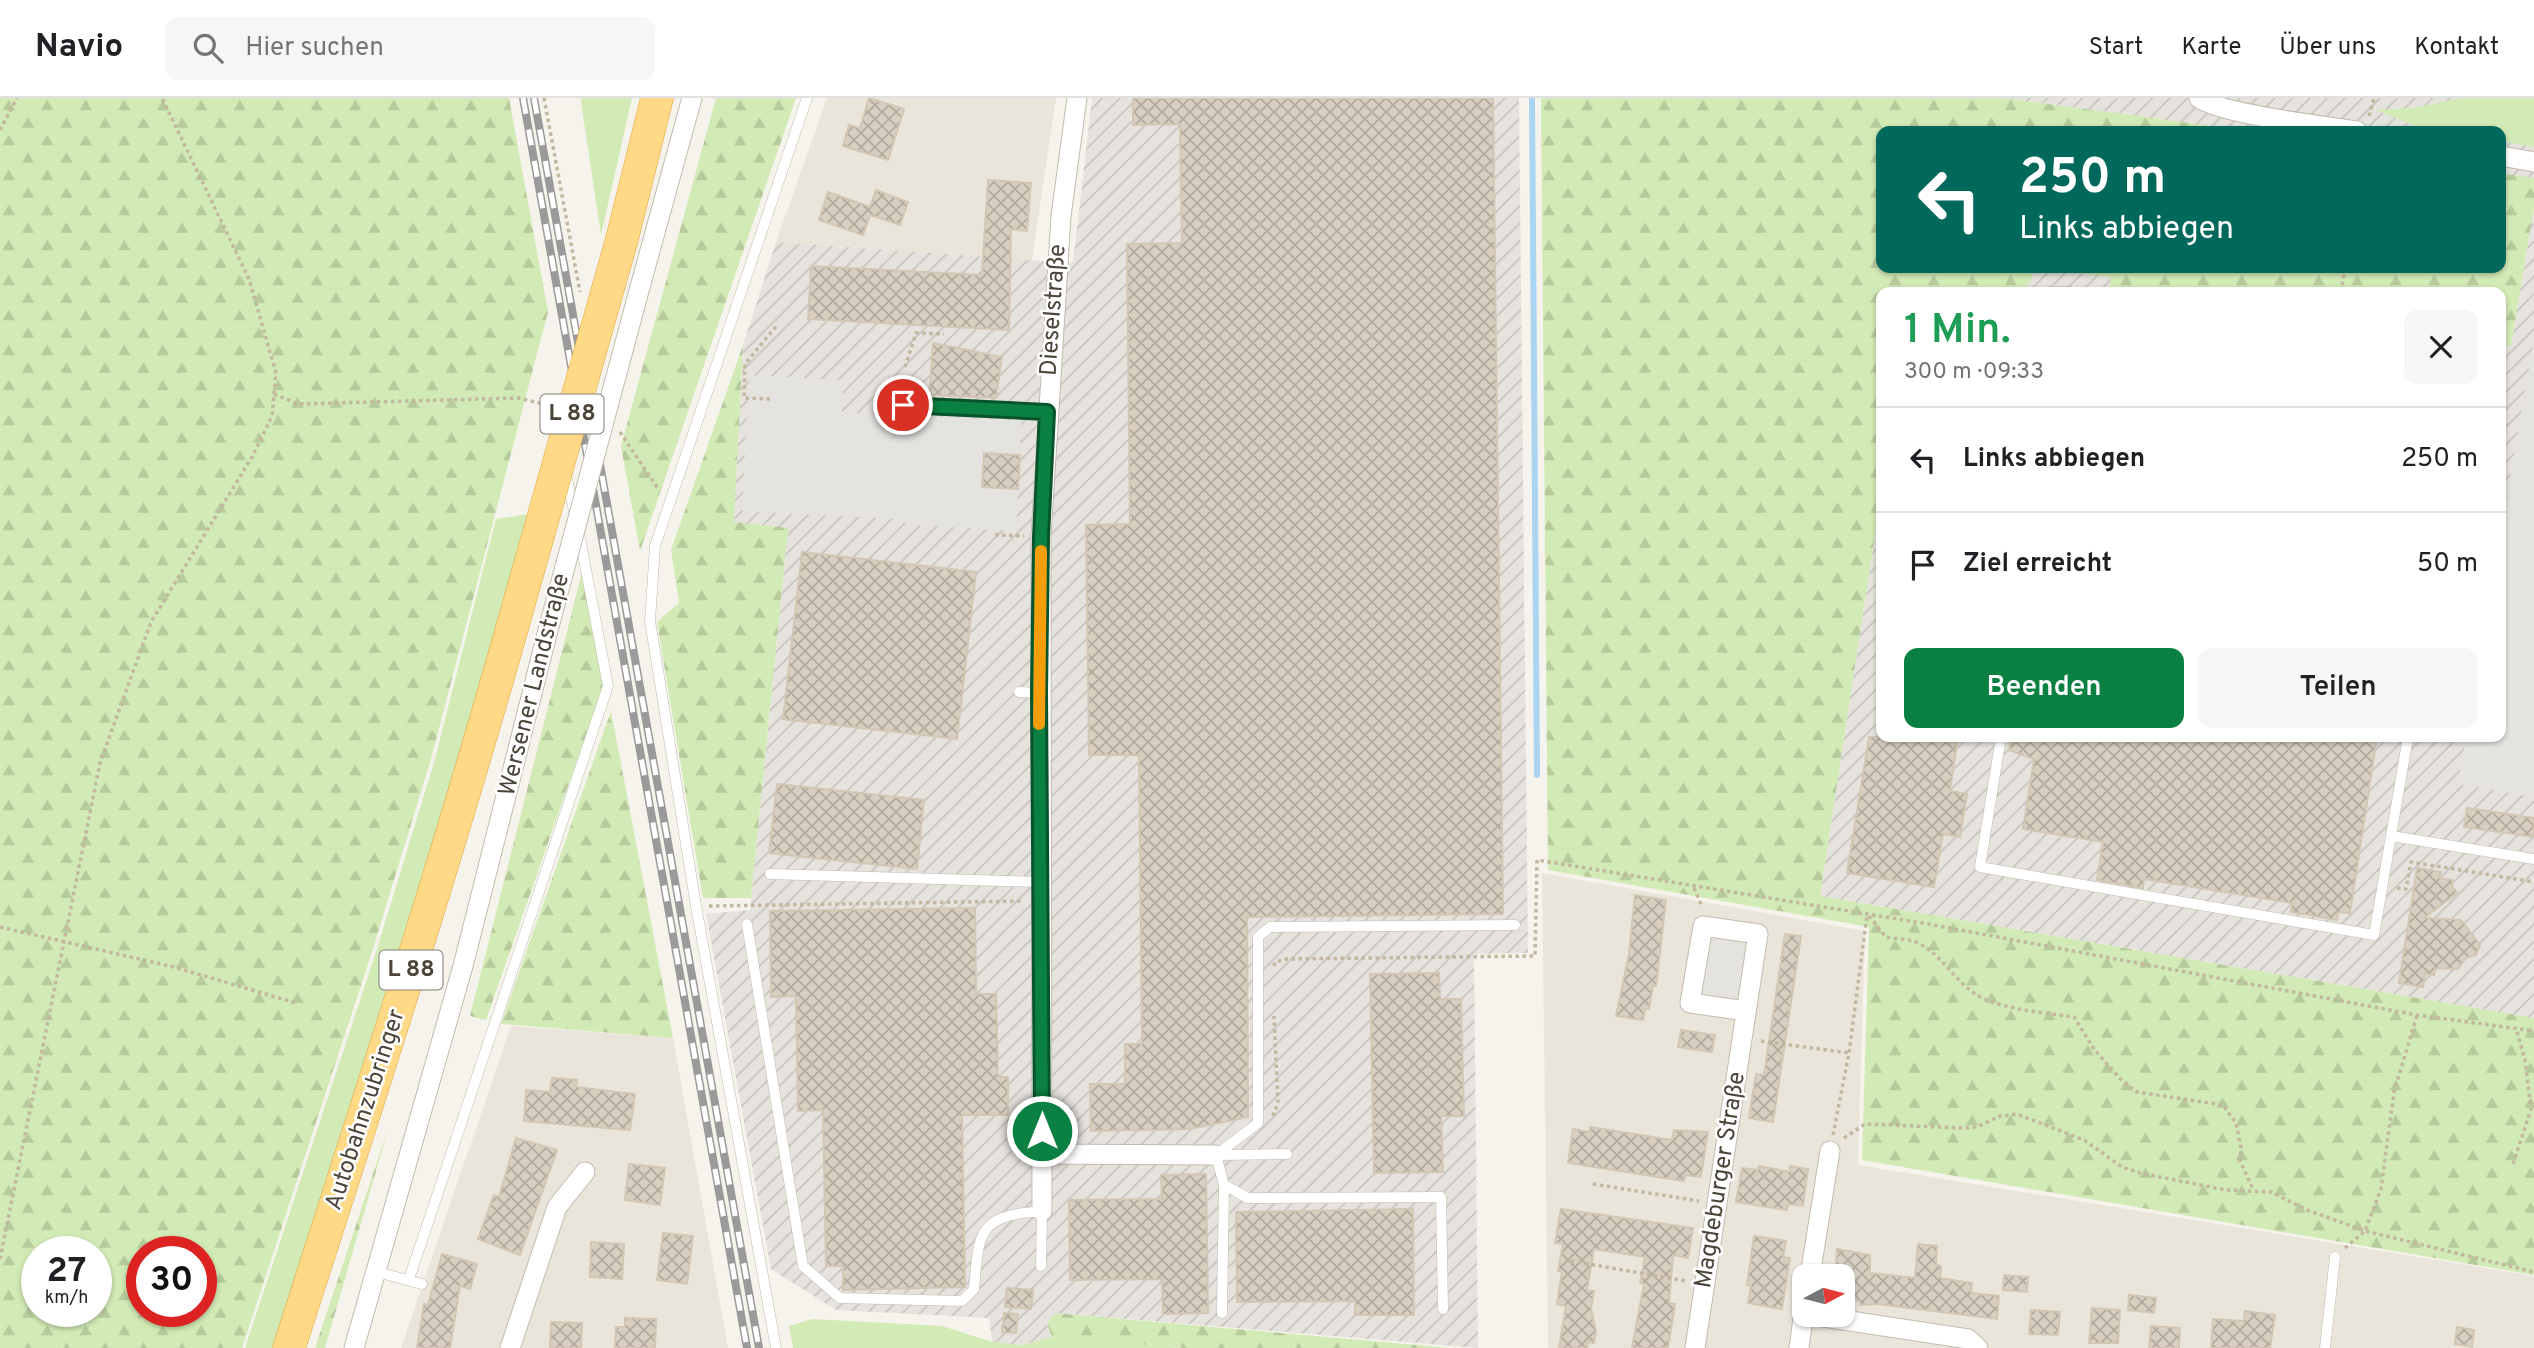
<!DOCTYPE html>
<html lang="de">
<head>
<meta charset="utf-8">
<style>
  :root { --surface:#fff; --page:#f6f6f6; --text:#202124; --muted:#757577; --line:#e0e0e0; --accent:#0b8043 }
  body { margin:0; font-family:Overpass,sans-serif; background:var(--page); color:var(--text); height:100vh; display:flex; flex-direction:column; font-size:26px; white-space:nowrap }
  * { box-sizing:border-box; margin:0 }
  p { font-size:23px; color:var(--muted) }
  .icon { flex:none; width:38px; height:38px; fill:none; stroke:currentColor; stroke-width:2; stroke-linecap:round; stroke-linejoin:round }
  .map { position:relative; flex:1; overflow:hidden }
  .side { position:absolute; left:1876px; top:189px; width:630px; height:455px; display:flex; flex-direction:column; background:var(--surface); border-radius:14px; box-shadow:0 2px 5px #0004 }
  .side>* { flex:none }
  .top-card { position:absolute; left:1876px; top:28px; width:630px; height:147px; border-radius:14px; box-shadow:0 2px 5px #0004; background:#00695c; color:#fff; overflow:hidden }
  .needle { width:46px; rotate:83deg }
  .fabs { position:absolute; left:1792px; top:1166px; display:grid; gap:14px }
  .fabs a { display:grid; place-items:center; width:63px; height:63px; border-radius:14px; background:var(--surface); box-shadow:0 2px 5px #0004; font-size:35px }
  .speed { position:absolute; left:21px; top:1138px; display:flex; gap:14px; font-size:35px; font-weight:700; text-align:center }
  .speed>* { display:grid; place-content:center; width:91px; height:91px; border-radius:50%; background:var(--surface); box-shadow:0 2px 5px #0004; line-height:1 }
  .speed small { font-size:18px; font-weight:400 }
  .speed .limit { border:10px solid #d22; background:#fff; color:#111 }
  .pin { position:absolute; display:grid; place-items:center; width:60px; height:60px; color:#fff; margin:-30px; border:4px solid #fff; border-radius:50%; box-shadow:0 2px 7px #0007 }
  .me { position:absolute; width:77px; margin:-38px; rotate:0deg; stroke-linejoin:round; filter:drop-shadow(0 0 5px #0008) }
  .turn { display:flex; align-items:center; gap:24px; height:147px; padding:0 28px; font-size:32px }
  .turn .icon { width:91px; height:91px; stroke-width:2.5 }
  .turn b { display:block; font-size:49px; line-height:60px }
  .round { display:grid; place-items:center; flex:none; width:74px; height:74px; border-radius:14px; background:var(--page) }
  .summary { display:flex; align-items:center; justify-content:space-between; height:119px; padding:0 28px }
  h1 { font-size:42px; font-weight:600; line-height:52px; color:#1e9e55 }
  .button { display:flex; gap:14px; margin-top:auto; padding:14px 28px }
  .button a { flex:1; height:80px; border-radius:14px; background:var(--accent); color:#fff; font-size:28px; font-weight:600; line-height:80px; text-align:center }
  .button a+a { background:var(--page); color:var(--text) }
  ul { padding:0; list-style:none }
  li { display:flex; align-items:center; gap:21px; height:105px; padding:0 28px; border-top:2px solid var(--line) }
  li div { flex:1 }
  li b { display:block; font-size:26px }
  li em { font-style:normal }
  header { display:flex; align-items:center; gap:42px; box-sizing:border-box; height:98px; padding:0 35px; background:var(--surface); border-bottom:2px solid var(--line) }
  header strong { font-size:33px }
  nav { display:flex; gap:38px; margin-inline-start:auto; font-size:24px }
  .search { width:490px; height:63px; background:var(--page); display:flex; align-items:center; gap:18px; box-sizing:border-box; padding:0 24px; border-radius:14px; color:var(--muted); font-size:26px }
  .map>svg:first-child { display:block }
  .residential { fill:#eae5da; fill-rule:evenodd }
  .industrial { fill:url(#industrial-furrows) }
  .green { fill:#d2eab5 }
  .forest { fill:url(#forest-firs); fill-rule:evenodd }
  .parking { fill:#e5e3e0 }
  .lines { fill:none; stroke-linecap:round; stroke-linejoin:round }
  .stream { stroke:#a9d4f2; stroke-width:6 }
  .building { fill:url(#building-cross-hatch); stroke:#d3c7b4; stroke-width:2 }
  .service-casing { stroke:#c2bbae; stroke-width:11 }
  .minor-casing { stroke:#c2bbae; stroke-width:21 }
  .trunk-casing { stroke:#e0a43c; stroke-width:33 }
  .path { stroke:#c4b79f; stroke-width:3.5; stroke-dasharray:3.5 3.5; stroke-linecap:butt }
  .service { stroke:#fff; stroke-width:10 }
  .minor { stroke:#fff; stroke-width:19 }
  .trunk { stroke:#ffd985; stroke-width:32 }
  .rail-casing { stroke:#9a9a9a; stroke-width:8 }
  .rail { stroke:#fff; stroke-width:5; stroke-dasharray:16; stroke-linecap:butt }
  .minor-bridge-casing { stroke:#c2bbae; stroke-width:21; stroke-linecap:butt }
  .trunk-bridge-casing { stroke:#e0a43c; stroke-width:33; stroke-linecap:butt }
  .minor-bridge { stroke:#fff; stroke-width:19 }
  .trunk-bridge { stroke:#ffd985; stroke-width:32 }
  .route-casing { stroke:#07532c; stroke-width:18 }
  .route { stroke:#0b8043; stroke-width:12 }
  .slow { stroke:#f59e0b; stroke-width:12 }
  .labels { text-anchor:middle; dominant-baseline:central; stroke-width:5; stroke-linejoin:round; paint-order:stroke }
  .shield { fill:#fff; stroke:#817c74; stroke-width:2 }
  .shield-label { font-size:23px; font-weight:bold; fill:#4b4439 }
  .street-label { font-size:24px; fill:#4b4439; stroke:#fff }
</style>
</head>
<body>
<header>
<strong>Navio</strong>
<div class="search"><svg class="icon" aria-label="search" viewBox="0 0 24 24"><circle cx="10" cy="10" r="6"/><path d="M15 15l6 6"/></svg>Hier suchen</div>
<nav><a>Start</a><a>Karte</a><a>Über uns</a><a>Kontakt</a></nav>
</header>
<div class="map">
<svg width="2534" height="1250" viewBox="0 0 2534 1250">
  <defs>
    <pattern id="industrial-furrows" width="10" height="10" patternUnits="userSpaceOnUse" patternTransform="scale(1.75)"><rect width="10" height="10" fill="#e6e2dd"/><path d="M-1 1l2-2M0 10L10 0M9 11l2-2" fill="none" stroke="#c7c3be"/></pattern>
    <pattern id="forest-firs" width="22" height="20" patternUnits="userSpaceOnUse" patternTransform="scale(1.75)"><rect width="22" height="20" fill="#d2eab5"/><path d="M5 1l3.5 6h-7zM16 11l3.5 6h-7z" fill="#b6ca9c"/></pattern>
    <pattern id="building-cross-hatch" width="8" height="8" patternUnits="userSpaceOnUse" patternTransform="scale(1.75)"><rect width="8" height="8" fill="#d8cfc1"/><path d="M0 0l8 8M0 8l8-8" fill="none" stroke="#b1aa9e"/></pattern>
  </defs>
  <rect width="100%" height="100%" fill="#f6f3ec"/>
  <path class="residential" d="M827 0H1056L1032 162 776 144Z
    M1542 775 1865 833 1858 1067 2534 1178V1250H1548ZM1804 1178H1843V1216H1804Z
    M511 928 673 940 728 1250H401Z"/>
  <path class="industrial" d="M1092 0H1519L1528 855 1474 856 1478 1250 1055 1215 1047 1226 1052 1239 1023 1247 992 1244 989 1220 836 1212 771 1171 706 816 750 812 788 430 734 425 743 247 776 144 1073 165Z
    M2004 0H2534V80L2501 75V33H2248Z
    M2534 109V920L1820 798 1881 397V639H2501V247L2511 248Z
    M2036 170 2112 179 2109 194H2025Z"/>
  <path class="green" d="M582 0H632L601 137 581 4Z
    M2462 0H2534V49L2501 43V33H2442L2420 30 2376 12 2413 10Z
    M529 416 457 670 273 1250H245L376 854 435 661 496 421Z
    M812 1221 942 1228 992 1244 1023 1247 1052 1239 1183 1250H793L789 1228Z"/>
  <path class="forest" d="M0 0H509L548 214 431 661 372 854 242 1250H0ZM37 1153H96V1213H37ZM142 1153H201V1213H142Z
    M716 0H796L640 453 621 348Z
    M1541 0H2004L2248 33H1881V170H2501V75L2534 80V109L2511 248 2501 247V194H2109L2111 179 2036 170 2025 194H1881V397L1820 798 2534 920V1177L1862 1062 1869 829 1548 772Z
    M743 247 734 424 788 430 751 800H703L657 524 679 505 671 452Z
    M583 470 605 582 486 922 470 918Z
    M611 613 673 940 501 926Z
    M389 1028 325 1250H315Z
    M1055 1215 1451 1250H1183L1052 1239 1047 1226Z"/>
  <path class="parking" d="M2534 240V699L2458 686 2466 639H2501V434Z
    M749 277 843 282 842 314 1021 323 1020 357 984 356 982 389 1018 391 1016 433 911 427 894 421 742 413Z
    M1711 840 1747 846 1737 901 1702 895Z"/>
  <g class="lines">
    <path class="stream" d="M1532 0 1537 677"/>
  </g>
  <path class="building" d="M869 0 904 11 888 62 843 48 849 27 860 30Z
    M1133 0H1493L1503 816 1247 819 1248 1019 1190 1031 1091 1033 1090 986H1125V946H1142L1139 657H1089L1086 427 1130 426 1127 146 1182 145 1180 26 1133 27Z
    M988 82 1031 85 1027 133 1011 131 1009 232 808 221 811 168 982 177Z
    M876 92 908 104 900 127 870 117 863 137 819 122 828 94 870 109Z
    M933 245 1002 259 996 300 929 297Z
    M984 355 1020 357 1018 391 982 389Z
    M802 454 976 474 957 641 783 621Z
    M1869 639H1958L1950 693 1967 696 1960 739 1943 736 1934 789 1847 775Z
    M2011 639H2377L2350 815 2338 814 2337 822 2291 814 2292 805 2144 781 2143 790 2097 782 2103 744 2023 731 2034 661 2009 652Z
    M777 686 924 702 917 771 769 755Z
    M2467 710 2534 720V739L2464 729Z
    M2417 770 2441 774 2439 780 2452 782V788L2457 795 2424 820 2461 822 2480 847 2476 857 2466 860 2458 871 2435 870 2434 877 2425 876 2423 889 2399 885Z
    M1635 797 1666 802 1656 888H1653L1649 911H1645L1643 922 1616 918 1629 856Z
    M975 810 976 896H996L998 979H1008V1017H962L965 1189 843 1192V1168H826L823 1012 798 1013 796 898 771 899 770 813Z
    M1785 836 1801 838 1773 1024 1749 1020 1756 976 1764 977Z
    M1439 875 1440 901H1461L1464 1018H1441L1443 1074 1374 1075 1370 876Z
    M1681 932 1715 937 1712 954 1678 949Z
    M552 980 577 982 576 989 635 996 630 1032 524 1023 526 992 550 994Z
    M1590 1029 1672 1042 1674 1032 1708 1034 1701 1079 1685 1077 1684 1083 1568 1065 1573 1031 1590 1034Z
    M516 1040 557 1052 520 1157 478 1141 494 1097 499 1099Z
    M629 1066 665 1070 660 1107 625 1102Z
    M1759 1068 1790 1074V1068L1808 1071 1803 1108 1788 1106 1787 1112 1736 1104 1742 1070 1758 1072Z
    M1206 1076 1208 1215 1163 1216 1162 1181 1070 1182 1069 1102 1162 1101 1161 1077Z
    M1413 1111 1414 1217H1355V1203L1237 1204 1236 1114Z
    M1561 1111 1693 1130 1688 1160 1673 1157 1669 1205 1675 1206 1668 1250H1632L1644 1186 1640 1185 1645 1159 1594 1151 1587 1192 1594 1193 1591 1211 1596 1233 1594 1245 1588 1244 1587 1250H1559L1566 1208 1557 1206 1562 1173H1558L1563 1146 1555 1145Z
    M663 1135 693 1138 687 1186 657 1182Z
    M1754 1138 1786 1143 1783 1159 1790 1160 1782 1211 1748 1205 1751 1188 1747 1187Z
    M591 1144 624 1146 622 1181 590 1179Z
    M1918 1146 1937 1148 1936 1167 1941 1168 1940 1180 1972 1185 1971 1195 1999 1198 1997 1221 1877 1206 1860 1207V1203L1843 1202V1178H1835L1837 1151 1870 1157V1175L1915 1180Z
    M442 1156 477 1166 470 1191 460 1188 450 1250H417L424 1206 428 1207Z
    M2004 1177 2028 1179 2027 1194 2003 1192Z
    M1007 1190 1033 1192 1031 1211 1005 1209Z
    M2129 1197 2156 1200 2154 1215 2128 1212Z
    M2092 1210 2120 1212 2118 1245H2089Z
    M2031 1212 2060 1214 2058 1237 2029 1236Z
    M2245 1213 2275 1217 2270 1250H2211L2213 1221 2244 1223Z
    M1004 1215 1018 1216 1016 1235 1002 1234Z
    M625 1220 656 1221 655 1250H615L616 1229H625Z
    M551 1224 582 1225 581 1250H550Z
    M2151 1228 2180 1230 2179 1250H2149Z
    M2457 1229 2474 1232 2472 1249 2455 1246Z"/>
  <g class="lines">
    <g class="service-casing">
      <path id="service" d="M2049 194H2069
        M903 308 1047 314
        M566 377 575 417
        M1019 594 1039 595
        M2001 639 1980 769 2374 837 2408 639
        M2391 738 2534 761
        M770 776 1039 784
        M747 826 803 1168 840 1200 962 1203 974 1191C979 1132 978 1118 1042 1113L1041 1168
        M1216 1057 1258 1025V839L1270 829 1515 827
        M1216 1057 1224 1087 1248 1100 1441 1099 1443 1211
        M1217 1057 1287 1056
        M377 1174 422 1186
        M409 1181 608 588 579 435
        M1222 1215 1224 1087
        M776 1250 696 808 650 523 655 448 807 0
        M2325 1250 2335 1159"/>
    </g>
    <g class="minor-casing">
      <path id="minor" d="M2199 0C2220 16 2325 28 2357 33
        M2501 58 2534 64
        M640 189 692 0
        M1042 1056 1216 1057
        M1042 1113 1041 439 1061 118 1077 0
        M1810 1178 1830 1053
        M1804 1216 1968 1241 1978 1250
        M354 1250 463 868 547 536
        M510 1250 557 1109 585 1074
        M1695 1250 1758 836 1703 828 1690 905 1746 913
        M1799 1250 1804 1213"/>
    </g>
    <g class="trunk-casing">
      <path id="trunk" d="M622 141 657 0
        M289 1250C370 998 452 747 523 491"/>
    </g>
    <path class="path" d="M544 0 580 194
      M2369 18 2374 0
      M0 32 17 0
      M2341 194 2345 170
      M905 269 916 235 944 236
      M274 296 298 306 519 300 543 306 549 311
      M770 301 744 300 745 266 778 226
      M620 334 659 392
      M995 437 1024 438
      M1694 790 1702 809
      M2397 790 2406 791 2411 764 2534 784
      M709 808 1023 803
      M1869 818 1886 839C1896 841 1909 841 1918 845 1945 858 1956 888 1984 901 2010 912 2046 915 2074 919L2094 951 2123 984 2137 994 2223 1007 2236 1025 2241 1050 2240 1063 2253 1091
      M0 829 174 869 296 905
      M1274 868 1275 864 1287 861 1535 858 1537 762 1928 826 2417 917 2534 933
      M1761 943 1849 955
      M1273 1018 1278 1005 1274 918
      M1833 1037 1849 955 1867 817
      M1844 1040 1865 1026 1962 1030 1977 1029 2000 1018 2017 1016 2084 1042 2122 1069 2140 1075 2226 1092 2271 1094 2307 1112 2365 1133 2534 1174
      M2513 1066 2531 1011 2525 962 2516 930
      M1593 1086 1699 1103
      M2345 1150 2365 1133 2381 1091 2394 994 2417 917
      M0 1161 100 665 151 524 252 359 272 318 276 275 249 181 162 0
      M1571 1163 1686 1183"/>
    <use href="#service" class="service"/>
    <use href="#minor" class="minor"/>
    <use href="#trunk" class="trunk"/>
    <g class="rail-casing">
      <path id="rail" d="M523 0 747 1250
        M534 0 759 1250"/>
    </g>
    <use href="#rail" class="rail"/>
    <g class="minor-bridge-casing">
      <path id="minor-bridge" d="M547 536 640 189"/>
    </g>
    <g class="trunk-bridge-casing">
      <path id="trunk-bridge" d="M523 491 622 141"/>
    </g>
    <use href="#minor-bridge" class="minor-bridge"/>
    <use href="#trunk-bridge" class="trunk-bridge"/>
  </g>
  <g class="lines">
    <g class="route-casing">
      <path id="route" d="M903 307 1047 314 1041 439 1039 595 1042 1033"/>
    </g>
    <use href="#route" class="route"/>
    <path class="slow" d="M1039 626 1041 453"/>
  </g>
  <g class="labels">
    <g class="shield">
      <rect x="540.5" y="296.5" width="63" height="39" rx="5"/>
      <rect x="379.5" y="852.5" width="63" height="39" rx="5"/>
    </g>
    <g class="shield-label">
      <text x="572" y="316">L 88</text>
      <text x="411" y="872">L 88</text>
    </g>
    <g class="street-label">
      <text transform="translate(1054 212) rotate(-86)">Dieselstraße</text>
      <text transform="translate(535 587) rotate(-76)">Wersener Landstraße</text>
      <text transform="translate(366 1012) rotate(-72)">Autobahnzubringer</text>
      <text transform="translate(1721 1082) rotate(-81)">Magdeburger Straße</text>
    </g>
  </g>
</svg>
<div class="fabs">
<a><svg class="needle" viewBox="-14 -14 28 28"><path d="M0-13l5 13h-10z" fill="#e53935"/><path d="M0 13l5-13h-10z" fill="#757577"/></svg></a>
</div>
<div class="speed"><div>27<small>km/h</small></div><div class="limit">30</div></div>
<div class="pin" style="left:903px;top:307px;background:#d93025"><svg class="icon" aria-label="arrive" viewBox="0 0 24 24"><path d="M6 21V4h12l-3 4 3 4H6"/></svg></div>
<svg class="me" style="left:1042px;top:1033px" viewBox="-20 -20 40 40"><circle r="17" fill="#0b8043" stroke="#fff" stroke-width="3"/><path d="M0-11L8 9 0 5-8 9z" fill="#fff"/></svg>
<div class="top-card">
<div class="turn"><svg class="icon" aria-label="left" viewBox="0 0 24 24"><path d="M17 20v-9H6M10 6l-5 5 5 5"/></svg><div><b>250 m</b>Links abbiegen</div></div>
</div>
<section class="side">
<div class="summary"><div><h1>1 Min.</h1><p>300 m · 09:33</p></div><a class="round"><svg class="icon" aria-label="close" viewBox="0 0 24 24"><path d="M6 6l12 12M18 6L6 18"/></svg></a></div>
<ul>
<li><svg class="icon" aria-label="left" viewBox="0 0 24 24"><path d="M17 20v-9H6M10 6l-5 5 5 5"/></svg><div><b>Links abbiegen</b></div><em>250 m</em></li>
<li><svg class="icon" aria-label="arrive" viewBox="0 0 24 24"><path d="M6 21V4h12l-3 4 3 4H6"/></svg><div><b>Ziel erreicht</b></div><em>50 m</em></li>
</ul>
<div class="button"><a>Beenden</a><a>Teilen</a></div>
</section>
</div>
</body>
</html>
